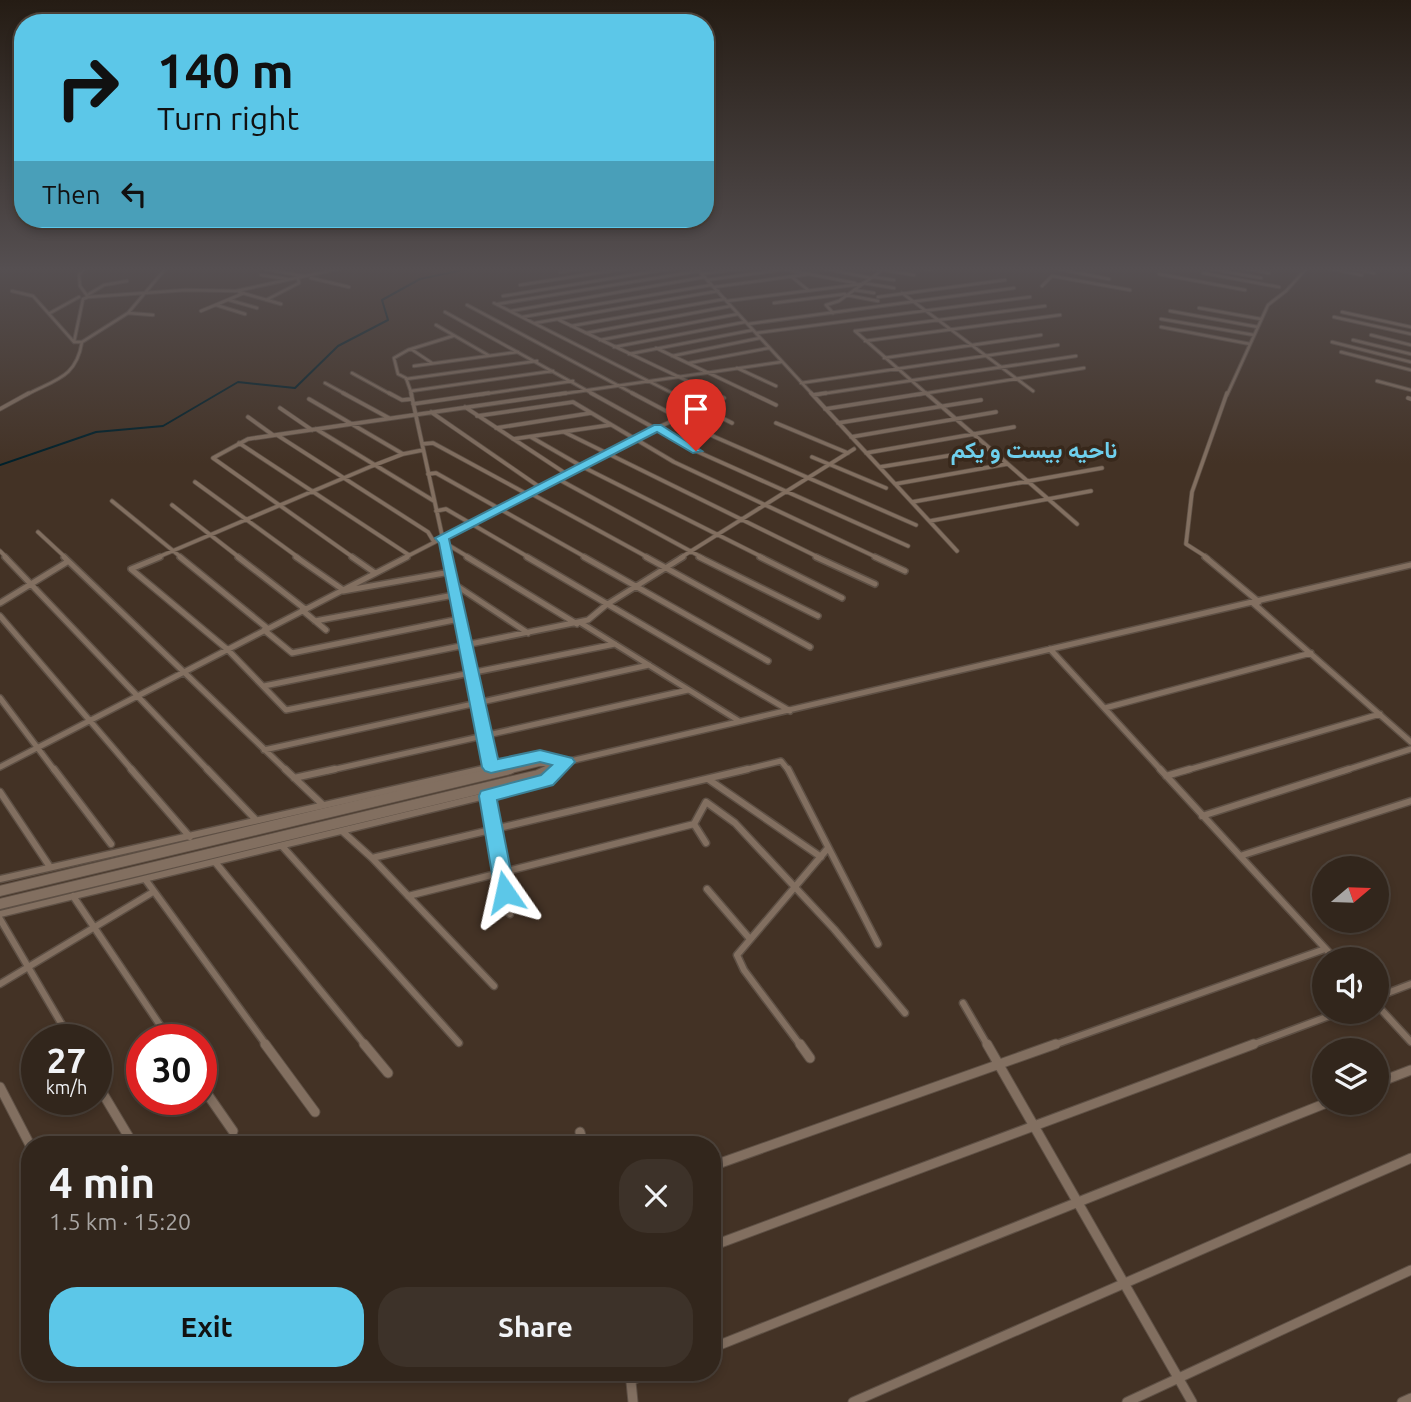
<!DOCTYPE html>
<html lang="en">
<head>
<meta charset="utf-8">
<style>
  :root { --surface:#32261c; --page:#3d3229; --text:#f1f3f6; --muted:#a8a5a3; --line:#4d433b; --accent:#5cc7e8 }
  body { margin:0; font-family:Ubuntu,Vazirmatn,sans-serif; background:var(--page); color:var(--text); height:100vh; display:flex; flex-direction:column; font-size:26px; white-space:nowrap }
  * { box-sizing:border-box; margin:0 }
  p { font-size:23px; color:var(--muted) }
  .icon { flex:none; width:38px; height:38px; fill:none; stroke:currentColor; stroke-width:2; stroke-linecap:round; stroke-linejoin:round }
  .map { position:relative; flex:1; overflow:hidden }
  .sheet { position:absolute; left:21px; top:1136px; width:700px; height:245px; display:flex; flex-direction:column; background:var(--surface); border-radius:28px; box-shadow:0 4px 10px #0003,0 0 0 2px var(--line) }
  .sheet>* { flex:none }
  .banner { position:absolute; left:14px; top:14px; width:700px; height:214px; border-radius:28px; box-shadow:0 4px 10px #0003,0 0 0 2px var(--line); background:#5cc7e8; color:#111; overflow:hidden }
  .needle { width:46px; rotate:71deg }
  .controls { position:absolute; left:1312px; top:856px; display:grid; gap:14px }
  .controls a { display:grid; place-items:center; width:77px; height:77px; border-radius:50%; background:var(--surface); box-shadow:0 4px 10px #0003,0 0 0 2px var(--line); font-size:35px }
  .speed { position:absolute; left:21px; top:1024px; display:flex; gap:14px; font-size:35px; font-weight:700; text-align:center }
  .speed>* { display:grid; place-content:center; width:91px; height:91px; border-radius:50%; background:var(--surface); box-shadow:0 4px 10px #0003,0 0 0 2px var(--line); line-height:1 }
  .speed small { font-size:18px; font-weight:400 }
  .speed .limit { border:10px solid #d22; background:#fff; color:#111 }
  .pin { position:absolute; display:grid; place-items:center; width:60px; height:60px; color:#fff; margin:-72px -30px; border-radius:50% 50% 50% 0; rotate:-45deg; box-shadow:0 0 7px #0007 }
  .pin .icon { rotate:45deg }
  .me { position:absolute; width:77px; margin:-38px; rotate:349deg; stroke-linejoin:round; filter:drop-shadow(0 0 5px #0008) }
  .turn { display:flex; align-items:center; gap:24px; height:147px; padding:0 28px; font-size:32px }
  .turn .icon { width:91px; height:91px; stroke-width:2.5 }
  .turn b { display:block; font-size:49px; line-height:60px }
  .then { display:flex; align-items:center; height:66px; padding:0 28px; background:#0003; gap:14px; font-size:26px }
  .round { display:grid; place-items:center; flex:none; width:74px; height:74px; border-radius:28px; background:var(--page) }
  .headline { display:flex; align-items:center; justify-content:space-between; height:119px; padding:0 28px }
  h1 { font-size:42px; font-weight:600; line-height:52px }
  .action { display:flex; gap:14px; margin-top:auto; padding:14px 28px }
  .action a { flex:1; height:80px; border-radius:28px; background:var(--accent); color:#111; font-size:28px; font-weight:600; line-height:80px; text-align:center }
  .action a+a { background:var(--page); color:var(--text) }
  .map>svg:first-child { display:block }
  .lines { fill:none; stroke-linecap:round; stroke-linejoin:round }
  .stream { stroke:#00212b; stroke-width:2 }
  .street-far4-casing { stroke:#5e5045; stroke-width:4.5 }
  .street-far3-casing { stroke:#5e5045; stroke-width:5 }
  .street-far2-casing { stroke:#5e5045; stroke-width:8 }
  .street-far1-casing { stroke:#5e5045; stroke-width:9 }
  .street-casing { stroke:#5e5045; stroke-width:11 }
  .secondary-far1-casing { stroke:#5e5045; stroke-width:10 }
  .secondary-casing { stroke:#5e5045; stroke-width:12 }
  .street-far4 { stroke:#826f60; stroke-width:2.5 }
  .street-far3 { stroke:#826f60; stroke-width:3.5 }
  .street-far2 { stroke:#826f60; stroke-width:5 }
  .street-far1 { stroke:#826f60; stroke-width:6 }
  .street { stroke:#826f60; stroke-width:9 }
  .secondary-far1 { stroke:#826f60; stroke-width:8 }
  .secondary { stroke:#826f60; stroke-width:10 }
  .route { fill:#5cc7e8; stroke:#3c8197; stroke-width:2 }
  .labels { text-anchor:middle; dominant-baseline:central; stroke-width:7; stroke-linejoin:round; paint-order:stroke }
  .far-district-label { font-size:23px; font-weight:bold; fill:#6ecfec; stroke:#38281b }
</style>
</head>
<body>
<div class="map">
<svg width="1411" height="1402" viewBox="0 0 1411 1402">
  <rect width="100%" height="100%" fill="#433225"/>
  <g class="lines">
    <path class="stream" d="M0 465 96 432 163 426 238 382 295 388 338 346 388 320 382 300 420 279 472 268"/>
    <g class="street-far4-casing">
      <path id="street-far4" d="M696 268 813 395
        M778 268 855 283
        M821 268 871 278
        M867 268 881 270
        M922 268 931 269
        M1206 268 1261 278
        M1243 268 1269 273
        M1327 268 1362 275
        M1348 268 1374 273
        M264 269 304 276
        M1058 269 1109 279
        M883 270 914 275
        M560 272 585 268
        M1203 273 1279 287
        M701 274 746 268
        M1159 274 1245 290
        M261 275 287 279
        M1052 276 1130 290
        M792 277 808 290
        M873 277 894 280
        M311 278 349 287
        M707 280 780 270
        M863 283 894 288
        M520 285 629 268
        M1042 286 1052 276
        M714 287 810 274
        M854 290 874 293
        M12 291 33 296 74 342
        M239 292 281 304
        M902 293 1033 391
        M89 294 104 285 127 281
        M846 295 878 301
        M503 296 675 268
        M88 297 186 290 236 291 342 268
        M878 297 1005 280
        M229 300 257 308
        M266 300 299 283 298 279
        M727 301 862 284
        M494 303 676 395
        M774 303 845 294
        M498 304 699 271
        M216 305 245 314
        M467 305 636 395
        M1199 308 1261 319
        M201 311 244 293
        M511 311 705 277
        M1170 311 1258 327
        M445 312 595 395
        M1342 312 1411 327
        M50 313 79 297
        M128 313 153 315
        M833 313 826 305 839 301 885 268
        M522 317 711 285
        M1334 317 1411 334
        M1161 319 1254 335
        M559 320 717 395
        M535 323 718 291
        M748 324 1014 288
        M436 325 488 355
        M571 326 725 299
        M1161 327 1250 344
        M855 331 928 395
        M855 331 1045 306
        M586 333 731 306
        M756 333 1030 297
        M1371 335 1411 345
        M600 340 738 314
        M1353 340 1411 354
        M865 341 1060 315
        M82 342H74L83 299 88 297 80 286 79 275 85 268
        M1332 342 1411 362
        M614 347 745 322
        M656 348 755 395
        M411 349 432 363
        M1341 352 1411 370
        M629 354 753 330
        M672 356 760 338
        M884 358 1041 335
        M689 363 769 348
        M414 366 518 352
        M737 368 776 386
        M352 373 392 395
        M406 379 537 361
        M1377 381 1411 390
        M325 383 347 395
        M801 383 1058 345
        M411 391 553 371
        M26 395C56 379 76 378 82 342L128 313 166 268
        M412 395 406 378 398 374 394 358 408 350 453 336
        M477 395 573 381
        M554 395 781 362
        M814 395 1076 356
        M915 395 1084 368
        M1227 395 1268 305 1286 291 1307 268"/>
    </g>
    <g class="street-far3-casing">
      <path id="street-far3" d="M343 393 389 418
        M389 393 402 400 412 399
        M411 393 447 558
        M591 393 696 451 908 546
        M632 393 715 437 916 525
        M673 393 732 423
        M714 393 724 398
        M751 393 776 405
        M811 393 957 551
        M926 393 1077 524
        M813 395 826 393
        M1408 398 1411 399
        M309 399 403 454
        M413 404 489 393
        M465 407 568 475
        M280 408 312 430
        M0 409 29 393
        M825 409 926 393
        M431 412 541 488
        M477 416 573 402 674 462 878 558
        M248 417 273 435
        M776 423 848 453
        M838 423 981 400
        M496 428 591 413
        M316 429 434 501
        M564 432 820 558
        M277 435 428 532 434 542
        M531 437 583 467 764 558
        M851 437 996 412
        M513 439 610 425
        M239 443 409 555
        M422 444 433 443 527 494
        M866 453 1014 427
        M812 457 886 488
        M880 467 989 449
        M428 474 436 473 587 558
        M558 479 703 558
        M195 482 299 558
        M895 484 1007 464
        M530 493 649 558
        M112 501 182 558
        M912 502 1102 468
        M172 505 240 558
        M436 511 446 509 530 558
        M930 521 1091 491
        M38 532 66 558
        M445 543 470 558
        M0 551 7 558
        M156 558 372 466 403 454 423 450
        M354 558 213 458 248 439 566 393
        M404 558 652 430 724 398
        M680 558 854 449
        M1208 558 1186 544 1192 492 1227 393"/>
    </g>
    <g class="street-far2-casing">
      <path id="street-far2" d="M5 557 209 771
        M64 557 287 771
        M160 557 131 569 228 650 286 710 615 644
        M180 557 267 628
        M238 557 305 609
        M296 557 342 589
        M352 557 375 573
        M446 557 491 767
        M467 557 577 624
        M527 557 790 711
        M584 557 768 661
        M646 557 810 647
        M699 557 818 616
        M760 557 842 598
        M816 557 875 584
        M875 557 905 571
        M1205 557 1259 602
        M451 582 528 633
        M343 591 450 572
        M0 603 67 562
        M1253 603 1411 742
        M302 610 326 630
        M0 616 133 771
        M315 621 454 595
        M581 623 739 721
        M264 630 292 653 459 619
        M1050 649 1162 771
        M264 686 588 620 606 605 683 557
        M0 698 55 771
        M1105 708 1311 653
        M264 750 649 665
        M566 762 1411 565
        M0 767 407 557
        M327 771 688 690
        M476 771 540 756 556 760
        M558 771 564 765
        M740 771 781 761 789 771
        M1184 771 1380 714
        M1343 771 1411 749"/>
    </g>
    <g class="street-far1-casing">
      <path id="street-far1" d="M54 769 111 844
        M131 769 190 837
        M207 769 256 820
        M285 769 322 804
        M788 769 878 944
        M1160 769 1335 959
        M1166 776 1190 769
        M294 778 335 769
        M708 779 821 857
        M0 792 50 867
        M487 796 510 914
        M1202 816 1349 769
        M342 831 372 858 494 986
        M706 843 694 824 706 802 735 823 834 929 905 1013
        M282 846 459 1043
        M1240 856 1411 801
        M372 858 748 769
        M215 862 366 1046
        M0 879 483 769
        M145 879 267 1046
        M707 889 750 939
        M73 896 170 1040
        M408 896 694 824
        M0 914 542 782 560 769
        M0 919 71 1040
        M0 984 153 892
        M1377 997 1411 984
        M963 1003 988 1046
        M1377 1005 1411 1042
        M801 1046 744 970 737 955 828 848
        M1051 1046 1325 949
        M1249 1046 1340 1012"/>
    </g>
    <g class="street-casing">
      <path id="street" d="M265 1044 315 1112
        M364 1044 388 1073
        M800 1044 810 1058
        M987 1044 1192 1402
        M96 1082 133 1144
        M1377 1083 1411 1070
        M201 1085 233 1131
        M0 1087 30 1145
        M580 1132 583 1144
        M712 1166 1056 1044
        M712 1246 1254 1044
        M712 1348 1329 1102
        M630 1372 633 1402
        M632 1380 652 1372
        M853 1402 1411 1158
        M1127 1402 1411 1270
        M1402 1402 1411 1398"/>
    </g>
    <g class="secondary-far1-casing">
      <path id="secondary-far1" d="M503 771 539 762H563
        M547 771 566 762"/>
    </g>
    <g class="secondary-casing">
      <path id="secondary" d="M0 891 510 769
        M0 904 538 775 551 769"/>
    </g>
    <use href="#street-far4" class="street-far4"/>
    <use href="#street-far3" class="street-far3"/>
    <use href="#street-far2" class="street-far2"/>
    <use href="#street-far1" class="street-far1"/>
    <use href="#street" class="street"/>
    <use href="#secondary-far1" class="secondary-far1"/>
    <use href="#secondary" class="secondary"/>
  </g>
  <linearGradient id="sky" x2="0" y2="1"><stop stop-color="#251c14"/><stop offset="0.58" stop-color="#554f51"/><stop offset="1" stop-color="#554f51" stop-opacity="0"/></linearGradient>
  <rect width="1411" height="464" fill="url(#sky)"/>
  <path class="route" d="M654 425H661L702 451 693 453 657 432 449 539 498 759 540 750 572 758 575 762 553 785 497 800 515 892 512 898 505 901 498 898 495 892 479 796 481 791 541 775 552 765 540 762 491 773 485 771 482 767 439 543 435 538Z"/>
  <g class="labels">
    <g class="far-district-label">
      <text x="1034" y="449">ناحیه بیست و یکم</text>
    </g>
  </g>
</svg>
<div class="controls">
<a><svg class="needle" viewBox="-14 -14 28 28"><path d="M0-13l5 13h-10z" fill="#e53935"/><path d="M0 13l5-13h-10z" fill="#a8a5a3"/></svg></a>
<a><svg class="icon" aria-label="sound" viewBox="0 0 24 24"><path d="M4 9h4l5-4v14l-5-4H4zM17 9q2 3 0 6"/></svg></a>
<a><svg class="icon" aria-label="layers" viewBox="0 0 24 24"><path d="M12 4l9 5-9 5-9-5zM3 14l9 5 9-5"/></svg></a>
</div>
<div class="speed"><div>27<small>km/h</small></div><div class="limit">30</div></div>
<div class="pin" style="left:696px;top:451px;background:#d93025"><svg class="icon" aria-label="arrive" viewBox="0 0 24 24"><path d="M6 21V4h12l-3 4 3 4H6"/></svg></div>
<svg class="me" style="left:505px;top:892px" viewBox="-20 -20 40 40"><path d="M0-17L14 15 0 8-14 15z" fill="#5cc7e8" stroke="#fff" stroke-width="4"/></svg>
<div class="banner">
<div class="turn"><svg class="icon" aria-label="right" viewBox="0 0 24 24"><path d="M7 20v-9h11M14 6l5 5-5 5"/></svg><div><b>140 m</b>Turn right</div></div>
<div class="then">Then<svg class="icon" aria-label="left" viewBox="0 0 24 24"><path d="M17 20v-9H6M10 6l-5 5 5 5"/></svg></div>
</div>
<section class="sheet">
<div class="headline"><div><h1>4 min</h1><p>1.5 km · 15:20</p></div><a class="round"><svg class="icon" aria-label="close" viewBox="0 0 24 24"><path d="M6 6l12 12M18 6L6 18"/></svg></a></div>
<div class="action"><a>Exit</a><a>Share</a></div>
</section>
</div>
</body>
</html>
